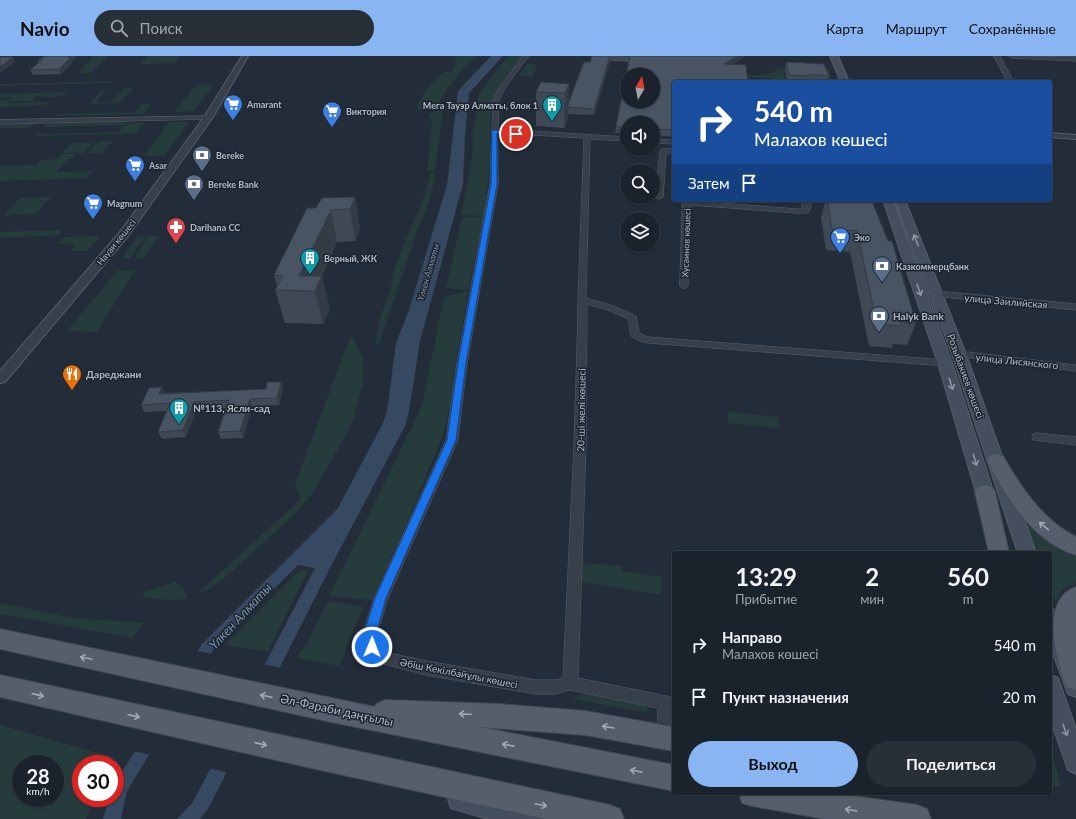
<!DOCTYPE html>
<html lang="ru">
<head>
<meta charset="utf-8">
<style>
  :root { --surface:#1a222b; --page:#272f37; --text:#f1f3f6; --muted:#9fa4a9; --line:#383f47; --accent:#8ab5f3 }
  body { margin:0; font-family:Lato,sans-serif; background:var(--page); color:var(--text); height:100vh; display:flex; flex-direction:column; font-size:15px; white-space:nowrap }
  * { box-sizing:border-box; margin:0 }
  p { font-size:13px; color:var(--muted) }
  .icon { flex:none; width:22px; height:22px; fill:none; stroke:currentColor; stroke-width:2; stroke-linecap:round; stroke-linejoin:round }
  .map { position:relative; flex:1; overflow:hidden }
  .sheet { position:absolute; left:672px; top:495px; width:380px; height:244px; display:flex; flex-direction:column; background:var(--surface); border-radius:4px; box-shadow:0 1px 3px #0004,0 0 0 1px var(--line) }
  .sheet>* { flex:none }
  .banner { position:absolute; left:672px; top:24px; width:380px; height:122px; border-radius:4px; box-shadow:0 1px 3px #0004,0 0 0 1px var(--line); background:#1a4fa0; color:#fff; overflow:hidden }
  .needle { width:26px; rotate:10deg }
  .buttons { position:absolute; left:620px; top:12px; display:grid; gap:8px }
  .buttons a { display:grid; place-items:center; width:40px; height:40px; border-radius:50%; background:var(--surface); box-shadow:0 1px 3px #0004,0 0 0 1px var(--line); font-size:20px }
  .speed { position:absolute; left:12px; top:699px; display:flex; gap:8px; font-size:20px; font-weight:700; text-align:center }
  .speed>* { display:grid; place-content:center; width:52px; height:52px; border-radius:50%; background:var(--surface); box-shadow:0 1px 3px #0004,0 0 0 1px var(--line); line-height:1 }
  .speed small { font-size:10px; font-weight:400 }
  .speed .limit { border:6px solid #d22; background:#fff; color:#111 }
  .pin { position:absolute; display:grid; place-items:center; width:34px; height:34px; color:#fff; margin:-17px; border:2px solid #fff; border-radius:50%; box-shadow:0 1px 4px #0007 }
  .me { position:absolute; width:44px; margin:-22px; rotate:1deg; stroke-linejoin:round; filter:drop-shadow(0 0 3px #0008) }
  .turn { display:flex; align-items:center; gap:14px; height:84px; padding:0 16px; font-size:18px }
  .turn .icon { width:52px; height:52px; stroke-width:2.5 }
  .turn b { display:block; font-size:28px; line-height:34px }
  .then { display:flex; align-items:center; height:38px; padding:0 16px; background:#0003; gap:8px; font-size:15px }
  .eta { display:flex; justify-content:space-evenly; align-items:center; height:68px; text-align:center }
  .eta b { font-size:24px; font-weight:700; line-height:28px }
  .button { display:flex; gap:8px; margin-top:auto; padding:8px 16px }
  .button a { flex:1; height:46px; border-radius:24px; background:var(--accent); color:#111; font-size:16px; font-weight:700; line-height:46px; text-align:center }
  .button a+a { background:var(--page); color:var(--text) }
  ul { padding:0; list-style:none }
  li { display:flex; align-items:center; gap:12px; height:52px; padding:0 16px }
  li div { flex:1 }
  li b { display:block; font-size:15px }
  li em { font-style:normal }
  header { display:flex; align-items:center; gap:24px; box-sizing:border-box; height:56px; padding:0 20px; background:var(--accent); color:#111 }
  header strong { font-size:19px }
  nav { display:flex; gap:22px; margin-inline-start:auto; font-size:14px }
  .search { width:280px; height:36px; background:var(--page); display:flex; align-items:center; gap:10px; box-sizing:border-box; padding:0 14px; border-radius:22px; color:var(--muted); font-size:15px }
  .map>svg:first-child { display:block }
  .green { fill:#263b3c; fill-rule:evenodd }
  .water { fill:#374960 }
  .pier { fill:#232d39 }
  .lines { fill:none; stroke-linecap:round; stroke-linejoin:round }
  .minor-casing { stroke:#555d68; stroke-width:1 }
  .tertiary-casing { stroke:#555d68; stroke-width:2 }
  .secondary-casing { stroke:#555d68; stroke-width:2 }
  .primary-casing { stroke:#404853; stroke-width:2 }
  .minor { fill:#373f4a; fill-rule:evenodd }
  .tertiary { fill:#373f4a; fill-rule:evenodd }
  .secondary { fill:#454e5d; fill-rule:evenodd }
  .primary { fill:#555e6a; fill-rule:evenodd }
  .wall { fill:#3f4855 }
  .shaded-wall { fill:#333b45 }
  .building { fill:#495463; stroke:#333b45; fill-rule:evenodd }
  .oneway { stroke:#8c94a1 }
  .oneway2 { stroke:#9fa8b4 }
  .route { fill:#1a73e8; stroke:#114b97 }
  .labels { text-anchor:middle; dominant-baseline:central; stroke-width:3; stroke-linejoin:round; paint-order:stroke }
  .far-poi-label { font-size:9px; font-weight:bold; fill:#b2bac6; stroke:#1c242f; text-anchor:start }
  .far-street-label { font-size:9px; fill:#b2bac6; stroke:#1c242f }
  .far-water-label { font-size:9px; font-style:italic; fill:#7b91ac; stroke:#1c242f }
  .street-label { font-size:10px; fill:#b2bac6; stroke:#1c242f }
  .poi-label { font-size:10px; font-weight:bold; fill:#b2bac6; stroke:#1c242f; text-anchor:start }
  .near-street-label { font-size:12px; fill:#b2bac6; stroke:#1c242f }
  .near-water-label { font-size:13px; font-style:italic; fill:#7b91ac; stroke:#1c242f }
</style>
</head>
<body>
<header>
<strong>Navio</strong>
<div class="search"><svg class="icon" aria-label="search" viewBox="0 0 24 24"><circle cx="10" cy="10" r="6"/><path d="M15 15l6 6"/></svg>Поиск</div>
<nav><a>Карта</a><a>Маршрут</a><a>Сохранённые</a></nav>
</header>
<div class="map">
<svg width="1076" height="763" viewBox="0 0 1076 763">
  <rect width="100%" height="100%" fill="#232d39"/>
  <path class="green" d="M93 0H107L90 17H78Z
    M148 0H180L174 7 141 8Z
    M456 0H477L463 13 446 34 436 52 429 54H416C421 38 432 26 444 16H451L455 8Z
    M508 0H523C514 11 503 22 497 35 486 56 492 82 490 105 489 123 486 142 485 160L461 159 472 105 473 76 479 37Z
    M527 8 537 9 532 21 519 20Z
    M779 12 829 14 831 22 827 21 824 15 783 13 786 26 771 22H748L747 19C759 19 770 20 779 12Z
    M113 25 111 27 0 30V28Z
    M214 28 194 55 174 56 196 29Z
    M124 32H134L119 47 89 48 102 34H106L96 46H110Z
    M67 36 63 40H56L57 42 37 40 31 45H9L13 41 0 43V38Z
    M0 44H7L9 47 49 46 45 49 2 51 0 50Z
    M142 48H151L144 58 56 60 57 58 138 56H135Z
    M443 52 435 114 427 115 432 67 428 60 432 56Z
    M126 64 123 69 44 71 48 66Z
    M169 66H189L164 100H144Z
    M36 67 29 72H0V68Z
    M126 67H144L136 77 118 78Z
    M117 76 116 78 36 80 39 78Z
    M99 85H113L102 97H88Z
    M72 87H94L84 97H62Z
    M62 98H76L55 116 93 115 86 122 0 125V110L36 109 41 104 57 103Z
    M431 116H435V120L429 147 418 172 379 288 375 289 379 266 391 231 393 218 397 205 423 143Z
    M51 141 36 158 4 159 20 142Z
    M462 161H484L468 234 446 232Z
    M62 174 59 179 0 182V176Z
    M100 180 87 195H72L71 194 75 189 57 188 64 181Z
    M138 180H146L130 202H122Z
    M148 180H159L144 202H135Z
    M135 214 97 276 67 275 117 215Z
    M467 235 466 248 455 310 452 341 444 376 410 460 372 544 329 540 422 350 444 241Z
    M351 279 363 302V327L354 361 345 381 311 439 296 457 223 523 209 533 198 537 301 443 295 428Z
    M728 356 778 361 779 372 728 367Z
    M1018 452 1076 499V527C1064 532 1060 534 1056 546L1050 533V497H1036Z
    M583 507 622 510V515L662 521 661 539 581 526Z
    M301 513 308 515 268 596 225 589Z
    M175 526 184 533 188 542C174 546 158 543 143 541L144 536Z
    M328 545 363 551 339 610 296 602 307 588Z
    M0 547 74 562 144 567 133 582 0 558Z
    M586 636 644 646 650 657 572 643Z
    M0 669 108 700 107 708H81V742H95L86 763H0ZM21 708H55V742H21Z
    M1050 689 1061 730H1050Z"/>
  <path class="water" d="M491 0H503L469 37 465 81 463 128 420 285 409 356 405 370 329 514 208 753 200 763H177L193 746 315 512 298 509 215 591 127 735 121 763H103L109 742H115V727L202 588 338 452 383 367 387 355 396 287 409 254 447 129 458 35Z"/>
  <path class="pier" d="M196 595 213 598 151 699 133 695Z
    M262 608 282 612 229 717 208 712Z"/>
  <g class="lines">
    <g class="minor-casing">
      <path id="minor" d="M523 0H529L505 32 499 44 498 73 627 81V85L590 83 586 242 614 250 636 260 639 277 648 281 945 304 950 307 945 310 648 287 637 284 631 280 628 263 608 254 587 248 586 389 578 622 671 641 674 646V681L672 686 666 689 660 686 658 681V652L570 634 556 638H536L426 619 380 607 367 595 365 591V571L374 542 446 384 457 307 490 128 493 44 499 32ZM498 77 584 82 578 244V259L574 389 563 622 556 624H536L426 605 389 597 379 588V571L388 542 458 384 467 307 498 128Z
        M994 0H1000L1014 26H1008Z
        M1009 0 1076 1V5L1012 2Z
        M211 60 212 61 209 63 0 68V64Z
        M653 83 674 84V88L653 87Z
        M663 93H674V97H666L663 141 659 143 655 141 660 95Z
        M683 144 796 153H802V144H810L811 151 808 157H796L691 149 688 230 684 233 680 230Z
        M936 235 1076 248V254L933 240 932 238Z
        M959 295 1076 309V315L956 300 954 298Z
        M1037 377 1076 381V389L1033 384 1032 381 1033 378Z"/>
    </g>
    <g class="tertiary-casing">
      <path id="tertiary" d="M242 0H248L213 61 128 180 5 326 0 327V315L120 176 205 60Z
        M1050 77 1076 79V83L1050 81Z"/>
    </g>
    <g class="secondary-casing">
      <path id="secondary" d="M830 0H838L849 26H841Z
        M883 144H893L952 307 998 450 995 455 989 457 983 455 980 450 938 307Z
        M895 144H905L966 298 1036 497H1018L952 298Z
        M1050 552 1057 555 1076 603V641L1068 638 1050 589Z
        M1050 619 1058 622 1076 673V718L1068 714 1050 662Z
        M460 731 530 751 539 754 542 763H488L451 752 448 743 451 734Z"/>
    </g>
    <g class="primary-casing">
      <path id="primary" d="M996 398 1003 400C1022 433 1042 463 1076 481V499C1032 485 1008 443 987 405L989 400Z
        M985 429 992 431 995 436 1009 497H989L975 436 978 431Z
        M1076 531V634L1067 631C1056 605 1040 543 1076 531Z
        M0 573 375 651 376 648 385 644 499 648 585 655 674 671V695L585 679 480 671 674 709V735L331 666 0 593Z
        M0 619 610 749 620 753 624 763H546L311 712 0 641Z
        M739 737H833L917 749 927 753 931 763H825L752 750 742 747Z"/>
    </g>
    <use href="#minor" class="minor"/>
    <use href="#tertiary" class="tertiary"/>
    <use href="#secondary" class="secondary"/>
    <use href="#primary" class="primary"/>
  </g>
  <path class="wall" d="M592 0H745L732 9 674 26V81L653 79V67H627V78L615 77 616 70 629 6 610 5 594 59 568 58V62L564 72 536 70V36L569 28 568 48 590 6Z
    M38 4 72 5V7L61 18 33 19 30 14 39 7Z
    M786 6 829 20 828 26H787L785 13Z
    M355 141 360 173 355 185 337 186 322 220 330 254 323 268 285 267 275 234 277 230 274 219 316 152Z
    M826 144H865L916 267 907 289 893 288 892 292 869 290 850 196 826 194 821 161Z
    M281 326 283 333 279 349 252 350 243 382 221 383 218 376 226 352 197 353 186 381 162 383 158 376 167 355 144 356 141 349 165 337 266 333Z"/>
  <path class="shaded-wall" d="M70 0H77L72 5V7L61 18 59 13Z
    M610 0V5L594 59V53Z
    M737 0H745L724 14V8Z
    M13 1 15 6 0 17V11Z
    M569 28 568 62 564 72 565 37Z
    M355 141 360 173 355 185 350 153Z
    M331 154 337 186 318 230 322 220 330 254 323 268 315 235 299 220Z
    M281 326 283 333 279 349 277 342Z
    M162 331 165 338H159Z
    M250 343 252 350 243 382 240 375Z
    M194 346 197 353 186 381 183 374Z"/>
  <path class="building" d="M45 0H70L68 1 70 2 59 13 30 14 42 4H38Z
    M592 0H610L594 53 568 51V48L584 6H590Z
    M624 0H737L724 8 746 9 748 26H674V74L653 73V67H627V71L616 70 630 0ZM627 19H653V45H627Z
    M0 1H13L0 11Z
    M786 6 824 8 829 20 810 18V20L789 19Z
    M541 26 569 28 565 37 536 36Z
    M355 141 350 153 331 154 299 220H322L315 235 275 234 283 220 274 219 307 152H316L322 142Z
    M827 144H865L872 145 888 185H892L916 267 901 265 900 270 877 268 857 175 832 173Z
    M267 326H281L277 342 250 343 240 375 218 376 229 344 194 346 183 374 158 376 170 347 141 349 149 332 162 331 159 338 266 333Z"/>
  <defs><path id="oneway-shaft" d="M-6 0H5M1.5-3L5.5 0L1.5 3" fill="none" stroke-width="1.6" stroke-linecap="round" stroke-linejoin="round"/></defs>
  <g class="oneway">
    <use href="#oneway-shaft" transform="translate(916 184) rotate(-111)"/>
    <use href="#oneway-shaft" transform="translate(919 234) rotate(71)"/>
    <use href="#oneway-shaft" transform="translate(951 328) rotate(72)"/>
    <use href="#oneway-shaft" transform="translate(975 404) rotate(73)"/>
    <use href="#oneway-shaft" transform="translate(1065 674) rotate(71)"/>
  </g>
  <g class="oneway2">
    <use href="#oneway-shaft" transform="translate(1044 470) rotate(-140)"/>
    <use href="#oneway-shaft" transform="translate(86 602) rotate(-168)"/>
    <use href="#oneway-shaft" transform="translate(38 639) rotate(13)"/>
    <use href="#oneway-shaft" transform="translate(266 640) rotate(-168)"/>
    <use href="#oneway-shaft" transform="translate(465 658) rotate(-178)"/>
    <use href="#oneway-shaft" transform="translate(134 660) rotate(13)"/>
    <use href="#oneway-shaft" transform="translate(608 671) rotate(-170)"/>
    <use href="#oneway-shaft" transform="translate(261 688) rotate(13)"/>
    <use href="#oneway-shaft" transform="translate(508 689) rotate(-169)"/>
    <use href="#oneway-shaft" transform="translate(636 715) rotate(-169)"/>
    <use href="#oneway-shaft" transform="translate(541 749) rotate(12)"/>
    <use href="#oneway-shaft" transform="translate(851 754) rotate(-171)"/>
  </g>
  <path class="route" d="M495 74 519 78 516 79 497 77V128L466 307 456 384 386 542 378 571V591L376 594 372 596 368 594 366 591V571L375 542 447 384 458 307 491 128 492 75Z"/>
  <defs>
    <g id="supermarket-pin" transform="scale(1)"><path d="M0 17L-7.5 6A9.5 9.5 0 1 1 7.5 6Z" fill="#3f7fe0" stroke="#1c242f"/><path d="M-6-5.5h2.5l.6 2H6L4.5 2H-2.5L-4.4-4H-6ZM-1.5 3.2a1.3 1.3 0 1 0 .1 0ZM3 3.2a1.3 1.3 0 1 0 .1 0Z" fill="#fff"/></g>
    <g id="building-pin" transform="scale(1)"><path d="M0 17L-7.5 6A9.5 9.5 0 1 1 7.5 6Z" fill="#0f9aa8" stroke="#1c242f"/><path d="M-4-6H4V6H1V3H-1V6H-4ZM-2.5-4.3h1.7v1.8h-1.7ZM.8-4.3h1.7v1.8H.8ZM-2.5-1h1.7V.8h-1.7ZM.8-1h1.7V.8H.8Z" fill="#fff"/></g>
    <g id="bank-pin" transform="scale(1)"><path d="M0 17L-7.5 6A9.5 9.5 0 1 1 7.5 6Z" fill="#5c6f8a" stroke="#1c242f"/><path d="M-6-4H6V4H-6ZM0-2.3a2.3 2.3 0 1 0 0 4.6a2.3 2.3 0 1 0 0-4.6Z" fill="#fff"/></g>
    <g id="pharmacy-pin" transform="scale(1)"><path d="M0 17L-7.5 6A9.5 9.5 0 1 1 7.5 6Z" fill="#e0444e" stroke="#1c242f"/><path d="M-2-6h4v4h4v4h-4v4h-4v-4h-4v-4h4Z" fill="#fff"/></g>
    <g id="restaurant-pin" transform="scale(1)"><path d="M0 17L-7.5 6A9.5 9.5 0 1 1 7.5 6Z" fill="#e8710a" stroke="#1c242f"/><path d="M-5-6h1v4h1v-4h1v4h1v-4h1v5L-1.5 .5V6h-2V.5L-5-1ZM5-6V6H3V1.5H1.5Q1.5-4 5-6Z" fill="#fff"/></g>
  </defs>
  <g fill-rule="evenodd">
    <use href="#supermarket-pin" x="233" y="48"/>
    <use href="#building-pin" x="552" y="49"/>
    <use href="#supermarket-pin" x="332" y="55"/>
    <use href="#bank-pin" x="202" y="99"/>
    <use href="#supermarket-pin" x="135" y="109"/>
    <use href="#bank-pin" x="194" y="128"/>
    <use href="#supermarket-pin" x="93" y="147"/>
    <use href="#pharmacy-pin" x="176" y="171"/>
    <use href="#supermarket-pin" x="840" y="181"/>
    <use href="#building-pin" x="310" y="202"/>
    <use href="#bank-pin" x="882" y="210"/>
    <use href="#bank-pin" x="879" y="260"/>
    <use href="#restaurant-pin" x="72" y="318"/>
    <use href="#building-pin" x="179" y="352"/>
  </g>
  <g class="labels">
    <g class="far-poi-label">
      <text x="247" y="48">Amarant</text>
      <text x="538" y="49" text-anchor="end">Мега Тауэр Алматы, блок 1</text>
      <text x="346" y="55">Виктория</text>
      <text x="216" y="99">Bereke</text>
      <text x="149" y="109">Asar</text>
      <text x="208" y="128">Bereke Bank</text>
      <text x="107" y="147">Magnum</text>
      <text x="190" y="171">Darihana CC</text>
      <text x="854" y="181">Эко</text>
      <text x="324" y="202">Верный, ЖК</text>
      <text x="896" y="210">Казкоммерцбанк</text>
    </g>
    <g class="far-street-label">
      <text transform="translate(116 186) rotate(-51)">Науаи көшесі</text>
      <text transform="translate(686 187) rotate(-88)">Хусаинов көшесі</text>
    </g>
    <g class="far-water-label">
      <text transform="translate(428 216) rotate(-74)">Үлкен Алматы</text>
    </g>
    <g class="street-label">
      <text transform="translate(1006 245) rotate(5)">улица Заилийская</text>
      <text transform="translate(1017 305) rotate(6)">улица Лисянского</text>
      <text transform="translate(966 320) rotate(70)">Розыбакиев көшесі</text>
      <text transform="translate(581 354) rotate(-89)">20-ші желі көшесі</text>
      <text transform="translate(459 617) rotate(11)">Әбіш Кекілбайұлы көшесі</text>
    </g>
    <g class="poi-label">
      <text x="893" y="260">Halyk Bank</text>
      <text x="86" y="318">Дареджани</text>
      <text x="193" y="352">№113, Ясли-сад</text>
    </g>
    <g class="near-street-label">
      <text transform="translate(337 654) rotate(12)">Әл-Фараби даңғылы</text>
    </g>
    <g class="near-water-label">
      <text transform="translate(240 560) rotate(-47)">Үлкен Алматы</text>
    </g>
  </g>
</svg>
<div class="buttons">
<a><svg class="needle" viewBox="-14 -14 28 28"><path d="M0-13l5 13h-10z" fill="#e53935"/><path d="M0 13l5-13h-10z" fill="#9fa4a9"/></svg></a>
<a><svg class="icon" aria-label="sound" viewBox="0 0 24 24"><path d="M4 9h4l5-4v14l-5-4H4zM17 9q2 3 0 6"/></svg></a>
<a><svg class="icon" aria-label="search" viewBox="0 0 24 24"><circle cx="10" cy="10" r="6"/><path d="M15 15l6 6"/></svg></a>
<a><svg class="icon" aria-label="layers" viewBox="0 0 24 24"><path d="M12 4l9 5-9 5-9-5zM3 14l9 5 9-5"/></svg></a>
</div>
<div class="speed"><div>28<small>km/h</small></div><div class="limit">30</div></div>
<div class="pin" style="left:516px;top:78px;background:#d93025"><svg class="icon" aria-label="arrive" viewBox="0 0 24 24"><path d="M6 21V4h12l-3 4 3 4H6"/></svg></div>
<svg class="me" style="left:372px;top:591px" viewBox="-20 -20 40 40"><circle r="17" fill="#1a73e8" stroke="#fff" stroke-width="3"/><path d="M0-11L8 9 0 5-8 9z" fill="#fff"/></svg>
<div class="banner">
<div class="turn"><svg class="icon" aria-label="right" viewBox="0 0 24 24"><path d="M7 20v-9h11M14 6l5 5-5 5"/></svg><div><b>540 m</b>Малахов көшесі</div></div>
<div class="then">Затем<svg class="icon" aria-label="arrive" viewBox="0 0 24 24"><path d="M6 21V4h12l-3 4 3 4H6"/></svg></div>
</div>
<section class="sheet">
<div class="eta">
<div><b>13:29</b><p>Прибытие</p></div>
<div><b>2</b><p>мин</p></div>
<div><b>560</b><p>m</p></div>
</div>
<ul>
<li><svg class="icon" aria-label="right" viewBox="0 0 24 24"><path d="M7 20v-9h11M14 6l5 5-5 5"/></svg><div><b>Направо</b><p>Малахов көшесі</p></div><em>540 m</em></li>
<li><svg class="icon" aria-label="arrive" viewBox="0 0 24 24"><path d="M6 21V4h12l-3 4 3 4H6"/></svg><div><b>Пункт назначения</b></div><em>20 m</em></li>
</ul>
<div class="button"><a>Выход</a><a>Поделиться</a></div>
</section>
</div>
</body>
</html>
